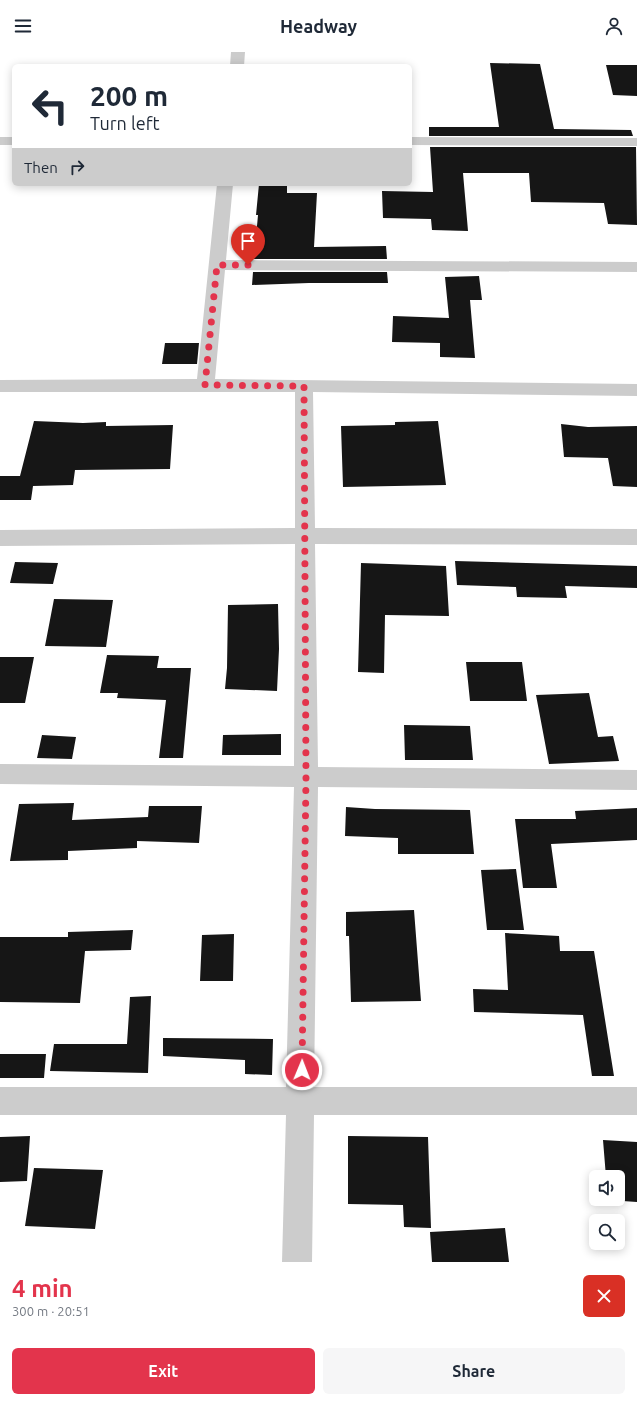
<!DOCTYPE html>
<html lang="en">
<head>
<meta charset="utf-8">
<style>
  :root { --surface:#fff; --page:#f6f6f7; --text:#1f2937; --muted:#747a83; --accent:#e3344c }
  body { margin:0; font-family:Ubuntu,sans-serif; background:var(--page); color:var(--text); height:100vh; display:flex; flex-direction:column; font-size:15px; white-space:nowrap }
  * { box-sizing:border-box; margin:0 }
  p { font-size:13px; color:var(--muted) }
  .icon { flex:none; width:22px; height:22px; fill:none; stroke:currentColor; stroke-width:2; stroke-linecap:round; stroke-linejoin:round }
  .map { position:relative; height:1210px; overflow:hidden }
  .details { display:flex; flex-direction:column; background:var(--surface); flex:1 }
  .details>* { flex:none }
  .top-card { position:absolute; left:12px; top:12px; width:400px; height:122px; border-radius:6px; box-shadow:0 2px 10px #0003; background:#fff; color:var(--text); overflow:hidden }
  .fabs { position:absolute; left:589px; top:1118px; display:grid; gap:8px }
  .fabs a { display:grid; place-items:center; width:36px; height:36px; border-radius:6px; background:var(--surface); box-shadow:0 2px 10px #0003; font-size:20px }
  .pin { position:absolute; display:grid; place-items:center; width:34px; height:34px; color:#fff; margin:-41px -17px; border-radius:50% 50% 50% 0; rotate:-45deg; box-shadow:0 0 4px #0007 }
  .pin .icon { rotate:45deg }
  .me { position:absolute; width:44px; margin:-22px; rotate:1deg; stroke-linejoin:round; filter:drop-shadow(0 0 3px #0008) }
  .turn { display:flex; align-items:center; gap:14px; height:84px; padding:0 12px; font-size:18px }
  .turn .icon { width:52px; height:52px; stroke-width:2.5 }
  .turn b { display:block; font-size:28px; line-height:34px }
  .then { display:flex; align-items:center; height:38px; padding:0 12px; background:#0003; gap:8px; font-size:15px }
  .round { display:grid; place-items:center; flex:none; width:42px; height:42px; border-radius:6px; background:var(--page) }
  .head { display:flex; align-items:center; justify-content:space-between; height:68px; padding:0 12px }
  h1 { font-size:24px; font-weight:700; line-height:30px; color:var(--accent) }
  .primary-button { display:flex; gap:8px; margin-top:auto; padding:8px 12px }
  .primary-button a { flex:1; height:46px; border-radius:6px; background:var(--accent); color:#fff; font-size:16px; font-weight:700; line-height:46px; text-align:center }
  .primary-button a+a { background:var(--page); color:var(--text) }
  header { display:flex; justify-content:space-between; align-items:center; height:52px; padding:0 12px; background:var(--surface); font-size:18px; font-weight:700 }
  .map>svg:first-child { display:block }
  .building { fill:#161616 }
  .lines { fill:none; stroke-linecap:round; stroke-linejoin:round }
  .minor { fill:#ccc; fill-rule:evenodd }
  .route { stroke:#e3344c; stroke-width:7; stroke-dasharray:0 12.6 }
</style>
</head>
<body>
<header><svg class="icon" aria-label="menu" viewBox="0 0 24 24"><path d="M4 6h16M4 12h16M4 18h16"/></svg>Headway<svg class="icon" aria-label="person" viewBox="0 0 24 24"><circle cx="12" cy="8" r="4"/><path d="M4 21q1-7 8-7t8 7"/></svg></header>
<div class="map">
<svg width="637" height="1210" viewBox="0 0 637 1210">
  <rect width="100%" height="100%" fill="#fff"/>
  <path class="building" d="M490 11 540 12 554 77 631 78 633 84H429V75H499Z
    M606 13H637V44L613 43Z
    M430 95H636L637 173 608 172 604 151 531 150 529 121H463L468 179 432 178 431 167 383 166 382 139 433 140Z
    M259 132H287V141H317L314 195 386 194 387 207H254L258 163H256Z
    M253 220H387L388 231H309L252 233Z
    M479 224 482 248H470L475 306 440 305V291L392 290 393 264 449 266 445 225Z
    M165 291H199L197 312H162Z
    M34 369 83 371 106 370V374L173 373 170 417 75 418 73 433 33 434 31 448H0V424H20Z
    M438 369 446 433 343 435 341 374 395 373V370Z
    M561 372 588 375 637 374V435L613 434 608 406 564 405Z
    M455 509 637 514V536L565 534 567 546 517 545 516 535 457 533Z
    M15 510 58 511 53 532 10 531Z
    M361 511 446 514 449 564 385 563 384 621 358 620Z
    M54 547 113 548 106 595 45 594Z
    M278 552 279 597 277 639 225 637 227 616 228 553Z
    M107 603 159 604 157 616H191L183 706H159L166 648 117 646 118 641H100Z
    M0 605H34L25 651H0Z
    M466 610H522L527 649H470Z
    M589 641 598 685 613 684 619 709 549 712 536 643Z
    M404 673 470 674 473 708H405Z
    M281 682V703H222L223 683Z
    M42 683 76 685 72 707 37 706Z
    M74 751 72 768 148 765 149 754H202L199 791 137 789V796L68 799V808L10 809 19 752Z
    M346 755 375 757 470 758 474 802H398V786L345 784Z
    M637 756V788L551 792 557 836H523L515 767H576L575 759Z
    M516 817 524 878H487L481 818Z
    M414 858 421 949 351 950 349 884H346V860Z
    M133 878 131 898 85 899 80 951 0 950V885H68V880Z
    M505 881 559 884 560 899H594L614 1024H592L583 963 474 960 473 937 508 938Z
    M234 882 233 929H200L202 883Z
    M151 944 148 1021 50 1019 54 992H127L130 945Z
    M163 986 273 987 272 1023 245 1022V1008L163 1004Z
    M0 1002H46L44 1026H0Z
    M30 1084 27 1129 0 1130V1085Z
    M348 1084 428 1085 431 1176 404 1175 403 1153 348 1152Z
    M603 1088 637 1090V1150L608 1148 618 1147V1125H606Z
    M34 1116 103 1118 95 1177 25 1174Z
    M505 1176 509 1210H432L430 1180Z"/>
  <g class="lines">
    <path class="minor" d="M231 0H245L244 14H230Z
      M0 85H14V93H0Z
      M410 85 637 86V94L410 93Z
      M217 132H233L226 208 637 210V220L225 218 215 327 637 332V344L313 340 315 476 637 477V493L315 492 318 715 637 718V738L318 735 314 1035H637V1063H314L312 1210H282L286 1063H0V1035H286L294 735 0 732V712L294 714 295 492 0 494V478L295 476V340H0V328L197 327Z"/>
  </g>
  <g class="lines">
    <path class="route" d="M248 213H217L205 333 304 334 306 725 302 1018"/>
  </g>
</svg>
<div class="fabs">
<a><svg class="icon" aria-label="sound" viewBox="0 0 24 24"><path d="M4 9h4l5-4v14l-5-4H4zM17 9q2 3 0 6"/></svg></a>
<a><svg class="icon" aria-label="search" viewBox="0 0 24 24"><circle cx="10" cy="10" r="6"/><path d="M15 15l6 6"/></svg></a>
</div>
<div class="pin" style="left:248px;top:213px;background:#d93025"><svg class="icon" aria-label="arrive" viewBox="0 0 24 24"><path d="M6 21V4h12l-3 4 3 4H6"/></svg></div>
<svg class="me" style="left:302px;top:1018px" viewBox="-20 -20 40 40"><circle r="17" fill="#e3344c" stroke="#fff" stroke-width="3"/><path d="M0-11L8 9 0 5-8 9z" fill="#fff"/></svg>
<div class="top-card">
<div class="turn"><svg class="icon" aria-label="left" viewBox="0 0 24 24"><path d="M17 20v-9H6M10 6l-5 5 5 5"/></svg><div><b>200 m</b>Turn left</div></div>
<div class="then">Then<svg class="icon" aria-label="right" viewBox="0 0 24 24"><path d="M7 20v-9h11M14 6l5 5-5 5"/></svg></div>
</div>
</div>
<section class="details">
<div class="head"><div><h1>4 min</h1><p>300 m · 20:51</p></div><a class="round" style="background:#d93025;color:#fff"><svg class="icon" aria-label="close" viewBox="0 0 24 24"><path d="M6 6l12 12M18 6L6 18"/></svg></a></div>
<div class="primary-button"><a>Exit</a><a>Share</a></div>
</section>
</body>
</html>
